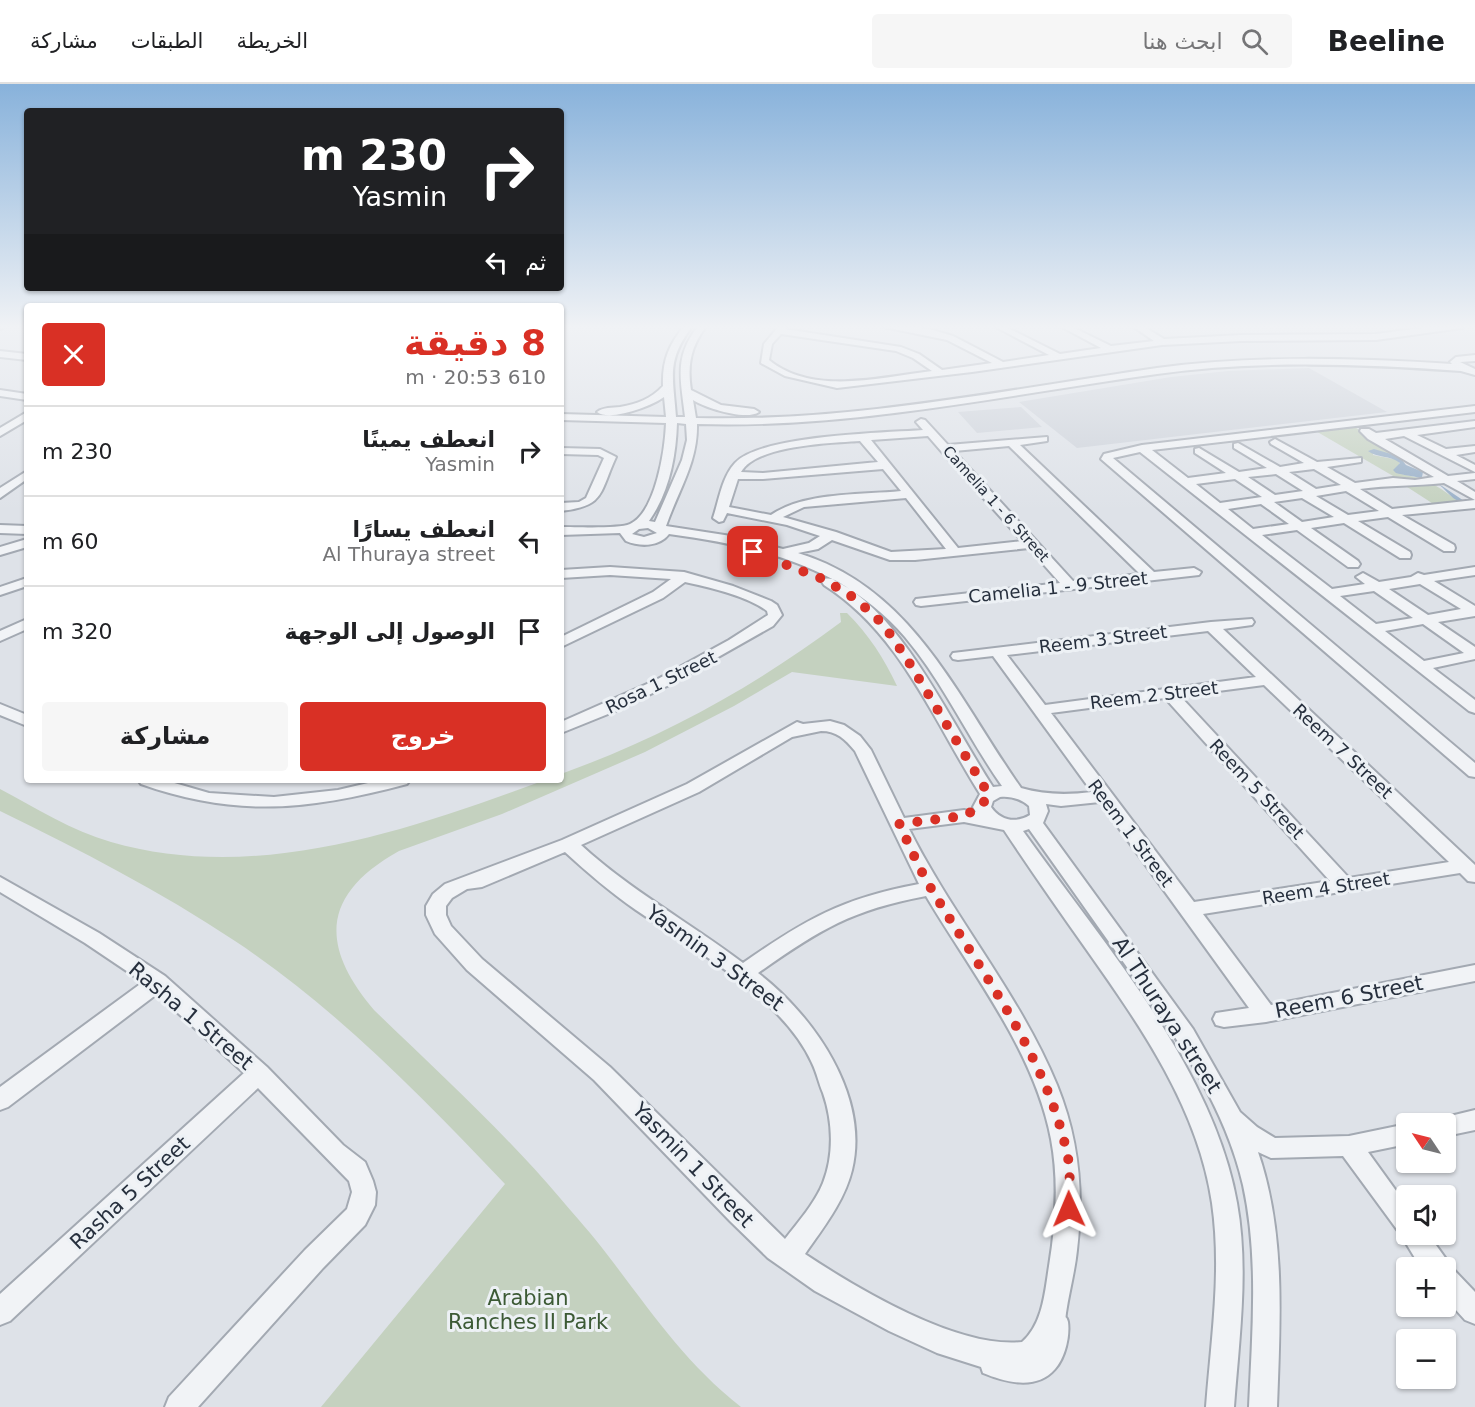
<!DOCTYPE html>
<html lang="ar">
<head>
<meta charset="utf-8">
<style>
  :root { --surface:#fff; --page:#f6f6f6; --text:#202124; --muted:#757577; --line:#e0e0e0; --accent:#d93025 }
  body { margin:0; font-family:"DejaVu Sans",Vazirmatn,sans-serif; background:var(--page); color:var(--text); direction:rtl; height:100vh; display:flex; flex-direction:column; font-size:22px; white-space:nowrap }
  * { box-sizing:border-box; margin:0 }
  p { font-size:20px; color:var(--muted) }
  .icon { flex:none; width:33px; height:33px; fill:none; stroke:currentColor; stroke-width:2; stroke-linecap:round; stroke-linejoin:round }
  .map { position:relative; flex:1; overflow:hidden; direction:ltr }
  .details { position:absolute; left:24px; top:219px; width:540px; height:480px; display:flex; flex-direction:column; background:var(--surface); border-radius:6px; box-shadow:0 2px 4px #0004; direction:rtl }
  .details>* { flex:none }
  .banner { position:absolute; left:24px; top:24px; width:540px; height:183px; border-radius:6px; box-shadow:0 2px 4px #0004; direction:rtl; background:#202124; color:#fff; overflow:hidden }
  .needle { width:39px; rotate:305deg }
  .tools { position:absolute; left:1396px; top:1029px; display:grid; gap:12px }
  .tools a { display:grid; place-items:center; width:60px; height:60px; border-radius:6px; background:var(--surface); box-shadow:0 2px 4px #0004; font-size:30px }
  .pin { position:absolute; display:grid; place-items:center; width:51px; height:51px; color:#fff; margin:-26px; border-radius:12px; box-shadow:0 3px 9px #0006 }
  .me { position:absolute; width:66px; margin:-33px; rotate:359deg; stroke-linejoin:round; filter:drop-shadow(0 0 4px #0008) }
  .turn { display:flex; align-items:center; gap:21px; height:126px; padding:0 18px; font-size:27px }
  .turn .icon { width:78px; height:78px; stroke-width:2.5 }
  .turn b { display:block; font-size:42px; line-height:51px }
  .then { display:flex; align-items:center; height:57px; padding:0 18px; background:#0003; gap:12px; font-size:22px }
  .round { display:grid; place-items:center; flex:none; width:63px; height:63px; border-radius:6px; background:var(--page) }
  .head { display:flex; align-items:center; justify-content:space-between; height:102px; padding:0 18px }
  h1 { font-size:36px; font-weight:600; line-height:45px; color:var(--accent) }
  .cta { display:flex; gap:12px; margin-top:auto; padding:12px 18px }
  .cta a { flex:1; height:69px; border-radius:6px; background:var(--accent); color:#fff; font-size:24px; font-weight:600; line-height:69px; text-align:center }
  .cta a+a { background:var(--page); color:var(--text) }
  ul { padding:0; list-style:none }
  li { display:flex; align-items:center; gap:18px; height:90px; padding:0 18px; border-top:2px solid var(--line) }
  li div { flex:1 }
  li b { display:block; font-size:22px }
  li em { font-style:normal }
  header { display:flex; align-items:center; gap:36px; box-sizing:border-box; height:84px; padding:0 30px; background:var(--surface); border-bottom:2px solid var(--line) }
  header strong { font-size:28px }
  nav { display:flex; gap:33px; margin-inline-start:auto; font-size:21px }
  .search { width:420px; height:54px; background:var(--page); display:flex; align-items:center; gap:15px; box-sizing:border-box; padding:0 21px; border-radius:6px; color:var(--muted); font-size:22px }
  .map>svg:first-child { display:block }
  .built { fill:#ccd1d9 }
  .green { fill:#c4d1bf }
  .water { fill:#99b0c8 }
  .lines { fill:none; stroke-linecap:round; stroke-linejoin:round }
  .minor-casing { stroke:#a3a9b2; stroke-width:4 }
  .minor { fill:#f1f3f6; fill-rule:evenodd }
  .route { stroke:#d93025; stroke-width:10; stroke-dasharray:0 18 }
  .labels { text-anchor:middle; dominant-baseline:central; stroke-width:6; stroke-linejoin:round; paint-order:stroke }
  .far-street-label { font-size:15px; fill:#27303e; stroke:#edf1f5 }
  .street-label { font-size:18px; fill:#27303e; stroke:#edf1f5 }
  .near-street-label { font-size:21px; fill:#27303e; stroke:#edf1f5 }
  .near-park-label { font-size:21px; fill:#3c5a35; stroke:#edf1f5 }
</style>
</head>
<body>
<header>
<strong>Beeline</strong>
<div class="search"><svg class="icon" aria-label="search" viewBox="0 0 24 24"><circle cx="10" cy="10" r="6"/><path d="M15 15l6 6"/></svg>ابحث هنا</div>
<nav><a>الخريطة</a><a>الطبقات</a><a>مشاركة</a></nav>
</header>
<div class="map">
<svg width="1475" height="1323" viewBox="0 0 1475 1323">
  <rect width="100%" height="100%" fill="#dee2e8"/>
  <path class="built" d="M1309 284 1387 328 1077 364 1019 318 1171 293 1228 287Z
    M1021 323 1042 343 977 349 958 328Z"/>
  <path class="green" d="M1351 341 1402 371 1381 369 1374 365 1373 371 1398 376 1400 381 1395 385 1402 390 1419 394 1400 396 1314 346Z
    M1424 396C1439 402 1446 409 1459 417L1435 421 1401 399Z
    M840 529H847C869 551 884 574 897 602L792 588 734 622 645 668 502 730 399 767C322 810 319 861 374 926 437 987 502 1046 560 1114 575 1132 592 1150 606 1169 650 1226 684 1278 741 1323H321L505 1100C421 1012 336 924 235 857 160 807 80 766 0 727V705C36 724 72 747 111 758 257 800 409 746 545 696H561V690C663 653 754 603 841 538Z"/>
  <path class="water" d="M1374 365 1408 375 1402 376 1406 381 1423 388 1422 393 1442 402 1467 419C1456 419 1450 411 1443 404 1431 393 1410 393 1396 389L1393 386 1400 379C1390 371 1377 374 1368 367Z"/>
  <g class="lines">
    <g class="minor-casing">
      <path id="minor" d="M0 241H6L0 245Z
        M685 241H693C666 277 673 291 676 333H685C681 296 673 273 699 241H707C691 262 687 280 691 306L721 321 754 325 759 328C746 337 706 324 693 316L696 334C851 338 1004 306 1157 284 1255 271 1354 274 1452 280L1450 278 1456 273 1475 271V277L1460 278 1475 285V291L1461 287C1360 280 1258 276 1157 290 1004 311 852 345 697 340 698 378 678 407 666 442L731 452 783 465 809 459 820 452 787 441 727 429 723 437 719 438 713 434C719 416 722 393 735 379 761 351 883 349 923 346L916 338 921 335 925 336 948 361 1047 353V357L1020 361 1154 488 1194 484 1201 488 1199 491 921 522 916 521 914 518 916 515 1060 499 1029 464 915 476H890L832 456 818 465 798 469C913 504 957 613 1021 704 1045 711 1067 711 1092 708L993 572 958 576 953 575 951 572 953 569 1211 538 1252 535 1254 538 1252 541 1223 545 1475 781V798L1468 797 1460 789 1203 830 1271 921 1475 881V897L1266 938 1224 943 1216 941 1213 935 1216 929 1249 924 1100 718 1061 722 1046 720 1048 727 1043 739 1193 945 1240 1028 1257 1043 1275 1054 1349 1052 1407 1040V1060L1368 1068 1407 1122V1150H1428L1446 1175 1450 1185 1455 1187 1475 1208V1240L1465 1236 1446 1215V1184H1421L1401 1151 1343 1072 1271 1074 1258 1068C1286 1149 1280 1238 1277 1323H1249C1252 1250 1259 1174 1243 1101 1224 1018 1172 947 1124 879 1092 834 1061 790 1029 745L1023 747C1101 857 1213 983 1237 1119 1249 1185 1239 1256 1234 1323H1206C1211 1256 1222 1187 1212 1119 1198 1023 1139 940 1084 862 1057 824 1030 785 1004 746L964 738 909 745C953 833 1019 909 1057 1001 1079 1055 1084 1109 1077 1166 1075 1187 1069 1208 1066 1229 1065 1237 1066 1230 1068 1238 1070 1252 1065 1274 1055 1285 1036 1307 1005 1298 983 1289L981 1283 937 1269 889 1247 815 1207 768 1174 730 1137 594 996 467 886 435 850 426 831V822L433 810 445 800 562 756 687 700 797 638 803 640 830 637 844 641 860 652 871 666 904 734 964 726 976 728 973 723 980 710C934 637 899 548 824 501L822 498 824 495C833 493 838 498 845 502 907 540 953 642 993 703L1002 702C968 654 943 598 905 553 844 482 758 462 669 450 659 463 640 463 626 457L620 449 561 451V443C576 443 619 445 630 440 656 428 665 365 666 339L561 336V330L666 333 664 313C652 322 610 338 597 328 603 323 612 324 620 323 637 320 651 315 663 302 662 277 669 260 685 241ZM677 339 686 340 687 356 682 376 655 438 649 437C669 409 676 373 677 339ZM928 352 941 367 1022 457 958 464 871 356ZM860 357 878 378 763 389 741 388C756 361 832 359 860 357ZM1009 362 1140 490 1073 497 954 367ZM883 385 901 407C861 411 804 408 771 431L729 423 738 395H763ZM906 414 946 465 891 468 836 448 783 433 804 423ZM648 444 657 449 644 453 632 450 639 445ZM1208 547 1256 593 1045 621 1007 571ZM1264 601 1449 778 1349 794 1180 612ZM1165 614 1330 797 1194 818 1051 629ZM821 647C837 647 845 655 855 667L919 800C843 814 806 835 743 879 689 838 631 807 581 761L699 708 792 653ZM1000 713C1011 712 1021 715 1029 722L1030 731C1015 740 1000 736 991 723L993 717ZM565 768C588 789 610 808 636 826 693 865 783 914 812 979 817 989 819 1000 823 1009 833 1038 834 1071 823 1099 815 1119 798 1138 785 1155L610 983 482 875 451 842 446 831V822L452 814 467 805 482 803ZM926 812C971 888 1034 966 1051 1055 1059 1097 1056 1139 1049 1182 1045 1207 1043 1240 1022 1258 958 1265 858 1205 805 1170 823 1144 844 1118 852 1086 870 1012 814 932 758 889 819 846 851 826 926 812Z
        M780 241H788L785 245 901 263 919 270 942 286 992 279 947 256 874 241H895L929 245 953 252 1003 278 1049 271 992 241H1002L1060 270 1101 264 1058 241H1068L1111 262 1154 257 1131 241H1141L1164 255 1241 251 1376 250 1445 241H1466L1462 244 1376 256 1241 257 1162 261 972 288 837 304 785 292 761 279 764 260ZM781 250 896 267 913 274 932 287C881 293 813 312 769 276L772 260Z
        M0 267 27 270V276L0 273Z
        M0 306 27 310V316L0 312Z
        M1475 322V328L1152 366 1188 394 1226 389 1195 369V365L1199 364 1239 388 1267 384 1234 364V360L1238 359 1280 383 1304 379 1271 360 1270 358 1275 355 1317 378 1361 374V378L1327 383 1355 399 1393 394 1415 396 1434 393 1368 355 1360 347 1361 345H1369L1376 349 1475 337V343L1417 351 1446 365 1475 362V368L1456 371 1475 381V388L1404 352 1385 355 1448 392 1475 389V395L1457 397 1475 408V424L1402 431 1454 461 1455 464 1454 467H1444L1388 433 1358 437 1410 468 1411 471 1410 474H1400L1344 439 1311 444 1358 477 1360 480 1358 483H1348L1297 446 1262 451 1332 505 1365 500 1356 493 1363 489 1379 498 1411 493 1418 489 1424 491 1475 483V491L1434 497 1475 522V532L1438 538 1475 563V575L1433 584 1475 616V629L1469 627 1140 368 1113 374 1475 679V693L1469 692 1101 375 1104 370 1142 361ZM1314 385 1341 401 1316 405 1289 388ZM1276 390 1303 407 1275 411 1248 393ZM1235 395 1262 413 1220 419 1196 400ZM1444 399 1475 416 1392 425 1360 405C1388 401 1415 402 1444 399ZM1346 407 1379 427 1348 431 1316 412ZM1302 414 1334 433 1302 438 1274 418ZM1261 420 1289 440 1253 445 1228 425ZM1420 500 1461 525 1428 531 1389 505ZM1374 507 1413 534 1376 540 1340 512ZM1423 540 1464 569 1424 577 1385 547Z
        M27 328V336L0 352V344Z
        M561 364 600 365 616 373C599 410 605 422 561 427V419L579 418 586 414 604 374 598 371 561 370Z
        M27 387V395L0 414V404Z
        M0 441 27 442V450L0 449Z
        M27 455V463L0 471V463Z
        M610 483 684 488 733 502 771 517 777 521 782 531 773 542 667 602 618 626 561 649V638L656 596 729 556 768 531 767 527C748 512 708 503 685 498L663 514 561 563V553L653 508 671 495 610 491 561 494V486Z
        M27 494V502L0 511V503Z
        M27 535V545L0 557V547Z
        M0 620 27 631V642L0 631Z
        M138 696H164L209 709 274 713 338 706 381 696H410L407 700C310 726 237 734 141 700Z
        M0 793 99 849 165 892 267 983 343 1061 365 1078 373 1097 376 1108 375 1121 365 1141 323 1184 198 1323H165L169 1313 305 1166 347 1125 352 1108 349 1097 258 1004 10 1237 0 1241V1210L244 989 157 910 8 1023 0 1026V1003L143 898 85 859 0 808Z
        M1475 1026V1046L1446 1052V1040H1435L1438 1035Z"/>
    </g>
    <use href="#minor" class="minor"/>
  </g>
  <linearGradient id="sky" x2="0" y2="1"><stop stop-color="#88b2db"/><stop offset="0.57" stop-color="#f0f2f5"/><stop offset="1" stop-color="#f0f2f5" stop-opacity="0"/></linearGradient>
  <rect width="1475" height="426" fill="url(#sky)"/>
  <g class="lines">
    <path class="route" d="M753 468 823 495 856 515 883 540 907 575 989 711 980 723 964 732 899 740C910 762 919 785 932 806 983 891 1048 974 1068 1074 1071 1090 1069 1108 1069 1125"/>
  </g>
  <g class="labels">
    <g class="far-street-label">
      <text transform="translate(996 420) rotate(48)">Camelia 1 - 6 Street</text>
    </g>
    <g class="street-label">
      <text transform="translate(1058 503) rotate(-6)">Camelia 1 - 9 Street</text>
      <text transform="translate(1103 555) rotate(-7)">Reem 3 Street</text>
      <text transform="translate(661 598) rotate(-26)">Rosa 1 Street</text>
      <text transform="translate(1154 611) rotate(-7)">Reem 2 Street</text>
      <text transform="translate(1343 667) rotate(43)">Reem 7 Street</text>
      <text transform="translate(1257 705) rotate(47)">Reem 5 Street</text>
      <text transform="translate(1131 749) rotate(53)">Reem 1 Street</text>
      <text transform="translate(1326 804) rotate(-9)">Reem 4 Street</text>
    </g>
    <g class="near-street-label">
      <text transform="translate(715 874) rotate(36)">Yasmin 3 Street</text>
      <text transform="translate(1349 913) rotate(-11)">Reem 6 Street</text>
      <text transform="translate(1167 931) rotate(57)">Al Thuraya street</text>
      <text transform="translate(191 932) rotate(40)">Rasha 1 Street</text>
      <text transform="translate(693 1081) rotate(46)">Yasmin 1 Street</text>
      <text transform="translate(130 1109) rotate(-43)">Rasha 5 Street</text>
    </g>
    <g class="near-park-label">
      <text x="528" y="1214">Arabian<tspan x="528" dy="24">Ranches II Park</tspan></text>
    </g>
  </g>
</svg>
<div class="tools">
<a><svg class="needle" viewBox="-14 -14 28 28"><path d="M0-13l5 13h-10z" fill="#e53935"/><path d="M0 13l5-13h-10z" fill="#757577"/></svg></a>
<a><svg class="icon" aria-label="sound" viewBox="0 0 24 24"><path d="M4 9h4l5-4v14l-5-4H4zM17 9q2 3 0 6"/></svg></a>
<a>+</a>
<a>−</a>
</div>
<div class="pin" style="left:753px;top:468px;background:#d93025"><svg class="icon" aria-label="arrive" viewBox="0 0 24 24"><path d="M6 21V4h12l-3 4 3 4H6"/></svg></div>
<svg class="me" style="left:1069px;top:1125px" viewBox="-20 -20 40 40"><path d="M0-17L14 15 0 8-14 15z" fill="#d93025" stroke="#fff" stroke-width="4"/></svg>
<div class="banner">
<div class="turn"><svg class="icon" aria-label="right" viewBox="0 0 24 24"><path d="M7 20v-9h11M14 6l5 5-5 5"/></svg><div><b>230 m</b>Yasmin</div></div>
<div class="then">ثم<svg class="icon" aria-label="left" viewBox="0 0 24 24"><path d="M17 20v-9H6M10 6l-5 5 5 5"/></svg></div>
</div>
<section class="details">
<div class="head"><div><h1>8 دقيقة</h1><p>610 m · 20:53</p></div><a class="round" style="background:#d93025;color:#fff"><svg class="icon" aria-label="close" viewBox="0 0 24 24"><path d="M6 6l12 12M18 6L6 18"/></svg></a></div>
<ul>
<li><svg class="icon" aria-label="right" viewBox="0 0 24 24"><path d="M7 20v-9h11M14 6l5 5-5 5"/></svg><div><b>انعطف يمينًا</b><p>Yasmin</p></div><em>230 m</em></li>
<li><svg class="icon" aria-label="left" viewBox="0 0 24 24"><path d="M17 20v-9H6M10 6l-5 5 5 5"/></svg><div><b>انعطف يسارًا</b><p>Al Thuraya street</p></div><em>60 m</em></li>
<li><svg class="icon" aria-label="arrive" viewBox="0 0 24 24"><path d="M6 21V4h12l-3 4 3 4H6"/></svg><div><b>الوصول إلى الوجهة</b></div><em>320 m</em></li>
</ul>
<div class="cta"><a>خروج</a><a>مشاركة</a></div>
</section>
</div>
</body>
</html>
